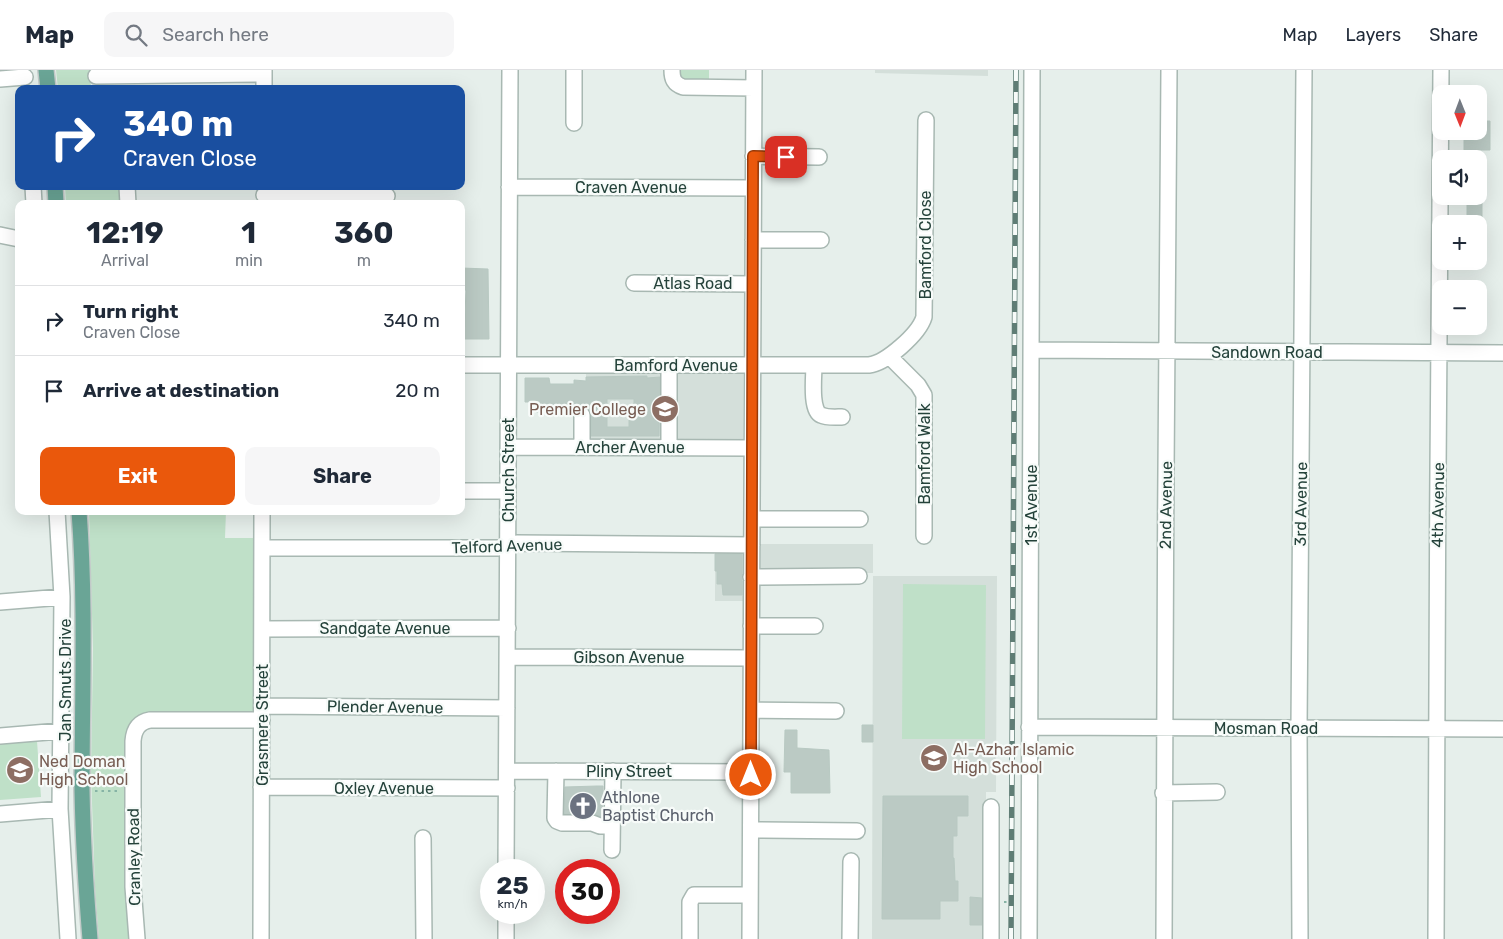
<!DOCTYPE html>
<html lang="en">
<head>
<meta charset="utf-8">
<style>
  :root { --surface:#fff; --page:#f6f6f7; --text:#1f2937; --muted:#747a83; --line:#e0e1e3; --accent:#ea580c }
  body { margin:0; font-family:Rubik,sans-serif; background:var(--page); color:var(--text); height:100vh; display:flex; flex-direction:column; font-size:19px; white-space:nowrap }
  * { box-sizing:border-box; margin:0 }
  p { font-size:16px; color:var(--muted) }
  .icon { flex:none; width:28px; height:28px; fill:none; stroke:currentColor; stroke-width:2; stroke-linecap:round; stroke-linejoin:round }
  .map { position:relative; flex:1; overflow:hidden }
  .side { position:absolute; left:15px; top:130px; width:450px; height:315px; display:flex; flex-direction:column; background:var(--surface); border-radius:10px; box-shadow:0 5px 20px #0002 }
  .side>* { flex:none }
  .banner { position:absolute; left:15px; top:15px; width:450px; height:105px; border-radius:10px; box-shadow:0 5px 20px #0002; background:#1a4fa0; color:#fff; overflow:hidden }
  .needle { width:32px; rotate:179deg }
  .tools { position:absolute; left:1432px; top:15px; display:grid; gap:10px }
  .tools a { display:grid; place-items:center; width:55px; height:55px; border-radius:10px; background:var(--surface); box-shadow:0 5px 20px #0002; font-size:25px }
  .speed { position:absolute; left:480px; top:789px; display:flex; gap:10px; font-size:25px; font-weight:700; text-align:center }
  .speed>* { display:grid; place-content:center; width:65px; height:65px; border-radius:50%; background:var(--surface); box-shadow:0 5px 20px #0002; line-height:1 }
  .speed small { font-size:12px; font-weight:400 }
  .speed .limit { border:8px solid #d22; background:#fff; color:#111 }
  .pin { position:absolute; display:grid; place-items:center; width:42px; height:42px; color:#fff; margin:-21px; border-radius:10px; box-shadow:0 2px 8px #0006 }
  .me { position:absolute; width:55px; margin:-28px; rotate:0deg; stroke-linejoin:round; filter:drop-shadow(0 0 4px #0008) }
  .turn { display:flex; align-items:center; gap:18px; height:105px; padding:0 25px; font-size:22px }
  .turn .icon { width:65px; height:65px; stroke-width:2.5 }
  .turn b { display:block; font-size:35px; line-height:42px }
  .eta { display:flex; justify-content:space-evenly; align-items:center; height:85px; text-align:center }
  .eta b { font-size:30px; font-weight:700; line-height:35px }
  .action { display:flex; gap:10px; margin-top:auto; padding:10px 25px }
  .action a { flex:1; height:58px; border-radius:10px; background:var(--accent); color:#fff; font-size:20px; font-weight:700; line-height:58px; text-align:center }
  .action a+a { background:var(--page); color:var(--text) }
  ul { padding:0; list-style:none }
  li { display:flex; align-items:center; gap:15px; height:70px; padding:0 25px; border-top:1px solid var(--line) }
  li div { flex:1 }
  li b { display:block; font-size:19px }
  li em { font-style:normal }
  header { display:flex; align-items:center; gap:30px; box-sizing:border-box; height:70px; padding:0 25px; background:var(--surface); border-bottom:1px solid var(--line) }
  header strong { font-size:24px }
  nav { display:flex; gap:28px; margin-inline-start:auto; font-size:18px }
  .search { width:350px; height:45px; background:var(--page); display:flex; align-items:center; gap:12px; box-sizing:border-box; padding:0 18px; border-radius:10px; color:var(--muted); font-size:19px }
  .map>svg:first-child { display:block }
  .built { fill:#d4dfda }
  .green { fill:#bfe0c8 }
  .building { fill:#bbcac4; stroke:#b8c9c2; fill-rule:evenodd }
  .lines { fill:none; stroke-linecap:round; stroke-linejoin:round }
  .minor-casing { stroke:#a8b8b2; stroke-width:18 }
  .major-casing { stroke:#c2cac8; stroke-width:18 }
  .path { stroke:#86b3a5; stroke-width:2; stroke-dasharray:2.5 4; stroke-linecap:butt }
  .minor { stroke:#fff; stroke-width:15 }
  .major { stroke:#6aa596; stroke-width:15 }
  .rail-casing { stroke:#5f7d75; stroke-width:5.5 }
  .rail { stroke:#f7fbf9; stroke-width:4; stroke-dasharray:11; stroke-linecap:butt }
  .route-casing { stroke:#983908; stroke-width:12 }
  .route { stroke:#ea580c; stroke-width:9 }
  .labels { text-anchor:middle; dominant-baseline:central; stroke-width:4.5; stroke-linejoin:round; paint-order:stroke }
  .street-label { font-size:16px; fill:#24423a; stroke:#f7fbf9 }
  .education-label { font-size:16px; fill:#785e54; stroke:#f7fbf9; text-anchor:start }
  .worship-label { font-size:16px; fill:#5b616d; stroke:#f7fbf9; text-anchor:start }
</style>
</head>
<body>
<header>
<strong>Map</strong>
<div class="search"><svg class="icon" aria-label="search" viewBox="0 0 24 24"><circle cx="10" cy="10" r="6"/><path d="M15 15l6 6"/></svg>Search here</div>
<nav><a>Map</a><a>Layers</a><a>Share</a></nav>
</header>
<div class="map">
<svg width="1503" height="869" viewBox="0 0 1503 869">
  <rect width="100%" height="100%" fill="#e6efeb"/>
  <path class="built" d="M875 0H988V6L875 3Z
    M586 303H743V371H587Z
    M761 474H873V503H761Z
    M715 480H741L745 483V531H715Z
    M873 506H997L996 722H986V869H872Z"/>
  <path class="green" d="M56 0H90L91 19H58Z
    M678 0H709V12H685L678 6Z
    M65 116H123V134H66Z
    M89 441H226L225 468H258L257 642 157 643 138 647 132 652 129 658 131 869H99L95 817 91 705 93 578Z
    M903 514 986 515 985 669H902Z
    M37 671 41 727 0 730V674Z"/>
  <path class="building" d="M1479 51H1490V80H1464V70H1474V61H1479Z
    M1467 129H1482V150H1467Z
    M461 198 488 199 489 269H464L466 220H461Z
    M647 306V308L660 307 659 366H591V345L586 337H578L574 341V335H550V342H536V332H525V308H549L550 314H574V310L586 311V307ZM607 329H634V350H629V357H607Z
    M715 484H742V525H723L722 514H717V501H715Z
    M862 655H873V672H862Z
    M785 660H797V678L829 680 830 723H791V702H784Z
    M597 716H603V747L592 744H564L565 717Z
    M883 726H968V746H957V766H953V788H954L955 811H958V831H940V849H882Z
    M970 827 982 828V855H970Z"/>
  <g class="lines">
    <g class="minor-casing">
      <path id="minor" d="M672 0C672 9 674 14 683 17L754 18
        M96 6 264 4
        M0 9 25 7
        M264 19V0
        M574 53V0
        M753 86 819 87
        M33 116 34 134
        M127 116 128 134
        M509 117 753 118
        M264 125 387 126
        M0 165 19 169
        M753 170H821
        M634 213 753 214
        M1032 280 1503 283
        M889 286 918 315 924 325V466
        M461 295H869C886 293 919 264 924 247L926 50
        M669 295V377
        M814 295C814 305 810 341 821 345 827 348 836 347 842 347
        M508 377 752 378
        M582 377V345
        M461 421H508
        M57 441 62 527 60 739 68 869
        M752 449H860
        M262 478H498L517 473 752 475
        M751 507 859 506
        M0 532 62 527
        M751 556H815
        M262 559 508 558
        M508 587 751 588
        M262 636 507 638
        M751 640 836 641
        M1029 657 1503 659
        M0 666 60 661
        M507 701 751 702
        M556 701 555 748 557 751 562 753H592L600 756H612
        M261 717 507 718
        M1163 723 1217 722
        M0 744 60 739
        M751 760 857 761
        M423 768 424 869
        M612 780 613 701
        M506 800 510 0
        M137 869 133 817V671C134 659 139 652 150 650H262
        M261 869 262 441
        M506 869V842
        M690 869V832L694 825H750
        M750 869 754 0
        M850 869 851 791
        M991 869V737
        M1029 869 1032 0
        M1164 869C1163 579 1168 290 1169 0
        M1300 869 1299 658 1304 0
        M1436 869C1435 579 1440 290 1441 0"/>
    </g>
    <g class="major-casing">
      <path id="major" d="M46 0 48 19
        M55 116 56 134
        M79 441C86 534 82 628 82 721 83 771 86 820 90 869"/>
    </g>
    <path class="path" d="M95 721H121
      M1004 832H1016"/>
    <use href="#minor" class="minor"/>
    <use href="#major" class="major"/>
    <g class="rail-casing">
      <path id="rail" d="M1011 869 1016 0"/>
    </g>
    <use href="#rail" class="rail"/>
  </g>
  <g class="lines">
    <g class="route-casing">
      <path id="route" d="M751 705 753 86 786 87"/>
    </g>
    <use href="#route" class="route"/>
  </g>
  <defs>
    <g id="school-disc" transform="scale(1.4375)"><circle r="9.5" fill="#8d6e63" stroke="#f7fbf9"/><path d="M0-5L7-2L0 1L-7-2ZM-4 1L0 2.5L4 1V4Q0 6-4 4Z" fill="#fff"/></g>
    <g id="church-disc" transform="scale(1.4375)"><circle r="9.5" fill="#6b7280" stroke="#f7fbf9"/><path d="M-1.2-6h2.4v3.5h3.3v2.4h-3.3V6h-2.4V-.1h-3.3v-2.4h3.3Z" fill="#fff"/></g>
  </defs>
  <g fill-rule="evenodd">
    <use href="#school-disc" x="665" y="339"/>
    <use href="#school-disc" x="934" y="688"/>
    <use href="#school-disc" x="20" y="700"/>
    <use href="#church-disc" x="583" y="736"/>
  </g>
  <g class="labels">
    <g class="street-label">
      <text x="631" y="117">Craven Avenue</text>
      <text transform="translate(925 175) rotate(-90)">Bamford Close</text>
      <text x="693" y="213">Atlas Road</text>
      <text x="1267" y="282">Sandown Road</text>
      <text x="676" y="295">Bamford Avenue</text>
      <text x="630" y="377">Archer Avenue</text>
      <text transform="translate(924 384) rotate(-90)">Bamford Walk</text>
      <text transform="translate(508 400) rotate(-90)">Church Street</text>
      <text transform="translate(1301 434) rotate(-89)">3rd Avenue</text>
      <text transform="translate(1031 435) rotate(-90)">1st Avenue</text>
      <text transform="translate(1166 435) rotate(-89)">2nd Avenue</text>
      <text transform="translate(1438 435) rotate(-89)">4th Avenue</text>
      <text transform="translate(507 476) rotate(-2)">Telford Avenue</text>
      <text x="385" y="558">Sandgate Avenue</text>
      <text x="629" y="587">Gibson Avenue</text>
      <text transform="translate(65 610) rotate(-90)">Jan Smuts Drive</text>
      <text transform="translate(385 637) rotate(1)">Plender Avenue</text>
      <text transform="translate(262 655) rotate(-90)">Grasmere Street</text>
      <text x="1266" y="658">Mosman Road</text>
      <text x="629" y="701">Pliny Street</text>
      <text x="384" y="718">Oxley Avenue</text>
      <text transform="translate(134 787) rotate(-91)">Cranley Road</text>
    </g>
    <g class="education-label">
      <text x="646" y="339" text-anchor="end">Premier College</text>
      <text x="953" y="679">Al-Azhar Islamic<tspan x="953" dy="18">High School</tspan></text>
      <text x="39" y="691">Ned Doman<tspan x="39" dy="18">High School</tspan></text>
    </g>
    <g class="worship-label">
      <text x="602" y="727">Athlone<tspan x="602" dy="18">Baptist Church</tspan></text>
    </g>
  </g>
</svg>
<div class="tools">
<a><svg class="needle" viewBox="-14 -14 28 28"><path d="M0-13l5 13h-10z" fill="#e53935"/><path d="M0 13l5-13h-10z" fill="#747a83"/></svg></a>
<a><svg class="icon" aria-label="sound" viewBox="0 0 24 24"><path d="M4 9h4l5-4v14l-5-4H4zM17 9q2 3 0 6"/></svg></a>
<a>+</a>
<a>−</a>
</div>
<div class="speed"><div>25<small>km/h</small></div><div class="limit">30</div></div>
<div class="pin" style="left:786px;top:87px;background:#d93025"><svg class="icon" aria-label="arrive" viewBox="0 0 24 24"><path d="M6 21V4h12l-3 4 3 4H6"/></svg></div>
<svg class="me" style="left:751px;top:705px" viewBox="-20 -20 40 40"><circle r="17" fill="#ea580c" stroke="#fff" stroke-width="3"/><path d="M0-11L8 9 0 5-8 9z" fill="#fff"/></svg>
<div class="banner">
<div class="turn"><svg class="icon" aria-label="right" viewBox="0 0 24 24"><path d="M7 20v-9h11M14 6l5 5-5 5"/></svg><div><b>340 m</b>Craven Close</div></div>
</div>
<section class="side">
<div class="eta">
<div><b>12:19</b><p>Arrival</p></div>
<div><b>1</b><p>min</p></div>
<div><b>360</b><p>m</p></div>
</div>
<ul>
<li><svg class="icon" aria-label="right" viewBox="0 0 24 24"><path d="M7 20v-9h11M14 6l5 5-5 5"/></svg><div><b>Turn right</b><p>Craven Close</p></div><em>340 m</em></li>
<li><svg class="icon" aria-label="arrive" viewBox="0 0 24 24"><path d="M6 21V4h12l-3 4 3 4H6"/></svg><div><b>Arrive at destination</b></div><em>20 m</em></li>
</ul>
<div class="action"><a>Exit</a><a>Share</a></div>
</section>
</div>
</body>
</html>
